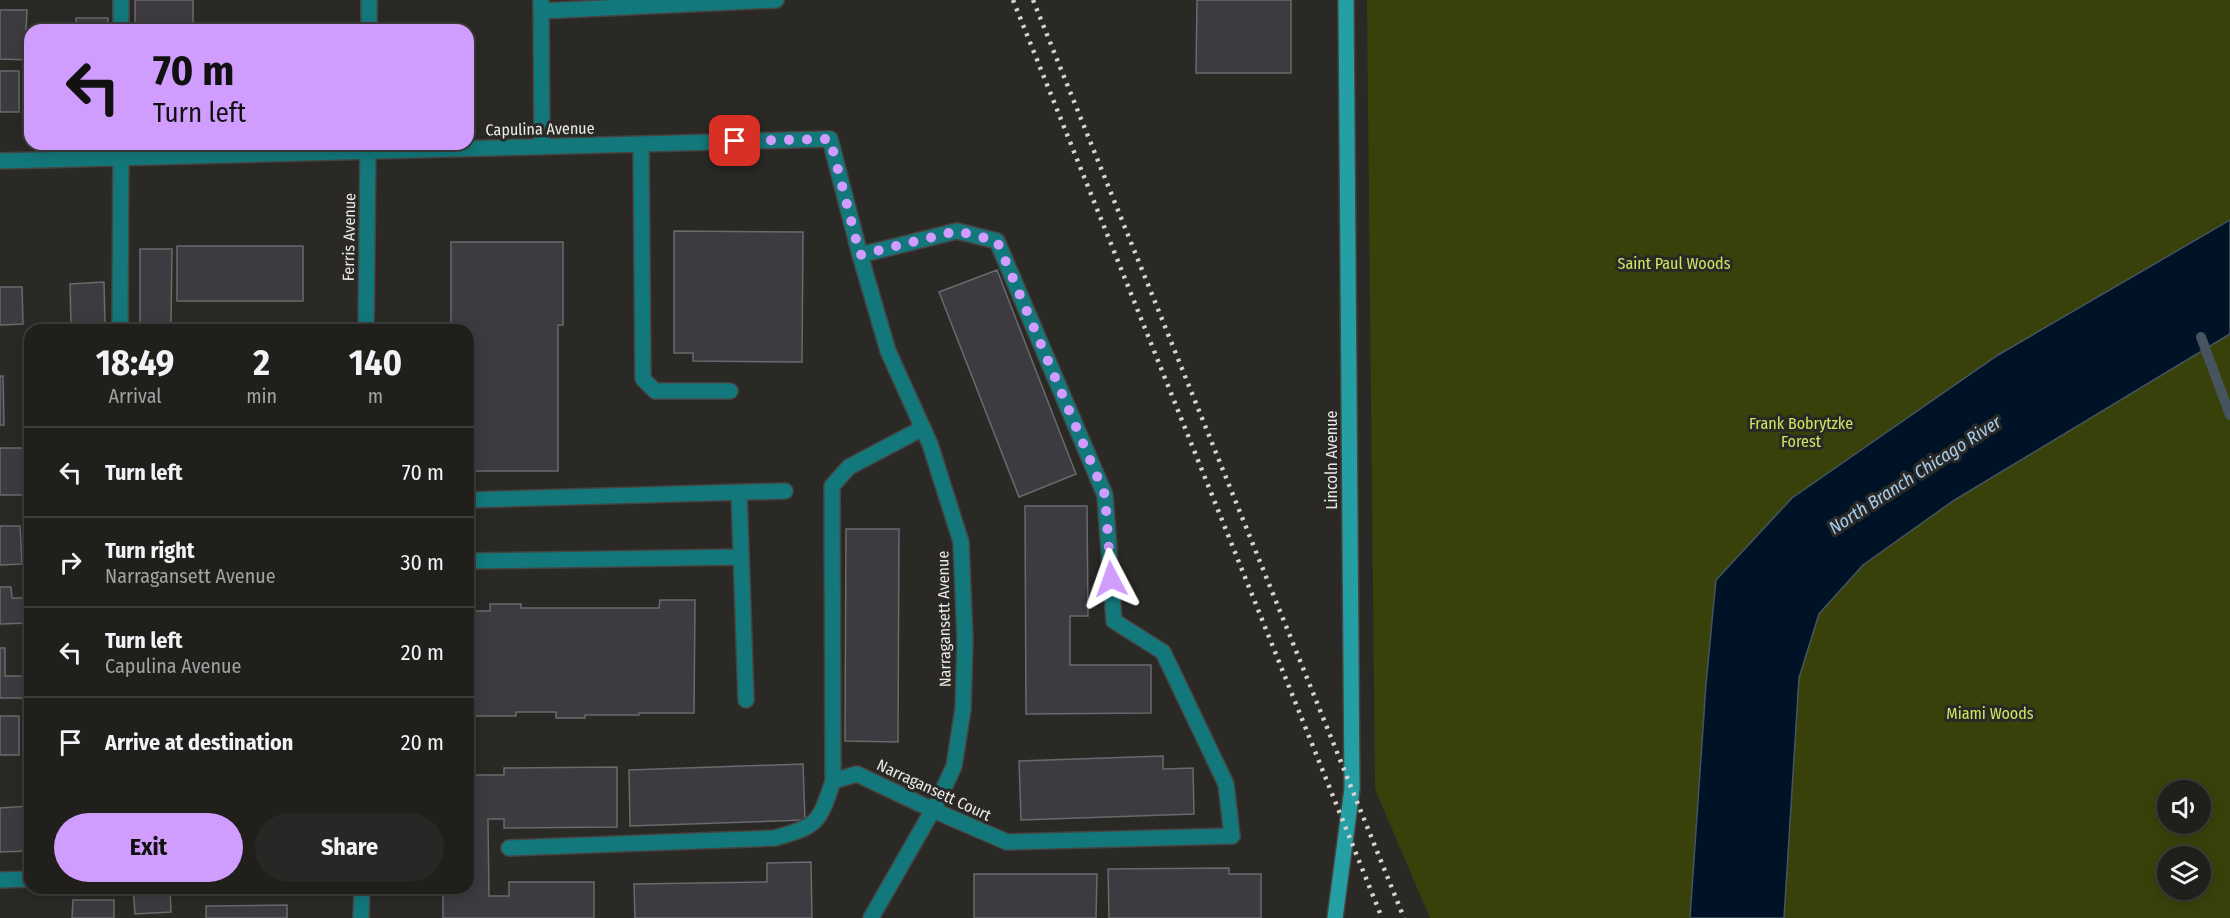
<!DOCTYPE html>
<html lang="en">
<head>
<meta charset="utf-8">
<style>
  :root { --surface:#201f1c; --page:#282725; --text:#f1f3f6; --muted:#a2a2a3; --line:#3d3d3b; --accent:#d09dff }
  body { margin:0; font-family:"Fira Sans Condensed",sans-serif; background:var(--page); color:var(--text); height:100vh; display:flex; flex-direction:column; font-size:22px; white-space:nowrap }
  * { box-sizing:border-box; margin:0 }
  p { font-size:20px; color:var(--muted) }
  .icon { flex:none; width:33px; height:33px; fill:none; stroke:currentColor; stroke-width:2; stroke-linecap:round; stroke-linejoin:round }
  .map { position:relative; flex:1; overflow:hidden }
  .details { position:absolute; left:24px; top:324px; width:450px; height:570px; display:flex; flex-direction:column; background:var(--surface); border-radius:18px; box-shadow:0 3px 15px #0003,0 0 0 2px var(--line) }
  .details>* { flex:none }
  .hud { position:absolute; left:24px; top:24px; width:450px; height:126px; border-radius:18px; box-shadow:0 3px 15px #0003,0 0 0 2px var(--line); background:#d09dff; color:#111; overflow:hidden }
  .controls { position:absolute; left:2157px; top:780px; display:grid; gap:12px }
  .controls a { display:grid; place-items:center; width:54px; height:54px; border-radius:50%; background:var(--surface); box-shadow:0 3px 15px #0003,0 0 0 2px var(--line); font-size:30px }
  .pin { position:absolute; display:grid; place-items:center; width:51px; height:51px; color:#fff; margin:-26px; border-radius:12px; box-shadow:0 3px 9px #0006 }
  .me { position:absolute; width:66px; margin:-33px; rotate:356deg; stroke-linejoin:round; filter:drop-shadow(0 0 4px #0008) }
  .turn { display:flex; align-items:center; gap:21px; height:126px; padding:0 30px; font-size:27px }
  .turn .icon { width:78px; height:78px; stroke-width:2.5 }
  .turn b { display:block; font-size:42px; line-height:51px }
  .eta { display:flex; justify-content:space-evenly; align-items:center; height:102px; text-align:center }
  .eta b { font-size:36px; font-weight:700; line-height:42px }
  .cta { display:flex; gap:12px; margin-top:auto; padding:12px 30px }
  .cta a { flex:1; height:69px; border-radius:36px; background:var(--accent); color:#111; font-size:24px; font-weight:700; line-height:69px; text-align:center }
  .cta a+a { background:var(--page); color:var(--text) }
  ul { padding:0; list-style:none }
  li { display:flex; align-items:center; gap:18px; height:90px; padding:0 30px; border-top:2px solid var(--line) }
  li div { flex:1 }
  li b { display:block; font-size:22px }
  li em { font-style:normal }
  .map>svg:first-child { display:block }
  .green { fill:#39410b; fill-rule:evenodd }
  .water { fill:#001326; stroke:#465460; stroke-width:1.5 }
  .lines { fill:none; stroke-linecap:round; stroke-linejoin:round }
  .stream { stroke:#465460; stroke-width:10 }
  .building { fill:#3d3b3f; stroke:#6a696d; stroke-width:1.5 }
  .lane-casing { stroke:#464441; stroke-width:18 }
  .street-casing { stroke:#464441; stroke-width:18 }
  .secondary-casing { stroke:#464441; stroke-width:18 }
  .lane { stroke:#13787b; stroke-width:15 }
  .street { stroke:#13787b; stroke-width:15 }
  .secondary { stroke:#24a0a4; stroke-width:15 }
  .rail { stroke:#d4d3d0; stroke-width:4.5; stroke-dasharray:3 6; stroke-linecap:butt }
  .route { stroke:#d09dff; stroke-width:10; stroke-dasharray:0 18 }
  .labels { text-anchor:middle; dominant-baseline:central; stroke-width:6; stroke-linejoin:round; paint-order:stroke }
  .street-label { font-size:16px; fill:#ebeae8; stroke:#2b2926 }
  .park-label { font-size:16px; fill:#cfe460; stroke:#2b2926 }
  .water-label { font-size:18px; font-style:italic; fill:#a5ccee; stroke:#2b2926 }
</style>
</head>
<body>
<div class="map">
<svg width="2230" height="918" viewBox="0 0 2230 918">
  <rect width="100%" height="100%" fill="#2b2926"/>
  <path class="green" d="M1367 0H2230V918H1430L1375 789ZM2168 790H2200V824H2168ZM2168 856H2200V890H2168Z"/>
  <path class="water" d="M2230 220V334L1953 501 1863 565 1819 614 1799 678 1784 918H1690L1706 684 1716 580 1792 498 1998 355Z"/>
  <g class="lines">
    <path class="stream" d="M2201 337 2230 415"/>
  </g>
  <path class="building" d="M135 0H193V30H135Z
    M1197 0H1291V73H1196Z
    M0 10H27L26 31H30V60L0 59Z
    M76 18H108V30H76Z
    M314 23V30H215V24Z
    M0 71H19V112H0Z
    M674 231 803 232 802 362 693 361V353H674Z
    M451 242H563V325H558V471H468V330H451Z
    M177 246H303V301H177Z
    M140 249H172L171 323H140Z
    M997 270 1076 474 1019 497 939 292Z
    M104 282 105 323 71 325 70 284Z
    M0 287H22L23 324 0 325Z
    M296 325 297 330H253L252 326Z
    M0 376H3L4 425H0Z
    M0 448H30V495H0Z
    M1025 506H1087L1088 616H1070V665H1151V713L1026 714Z
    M0 526H20L22 564 0 565Z
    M846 529H899L898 742 845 741Z
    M0 587H11L12 598H29L30 623 0 624Z
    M660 600H695L694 713H639V715H585V718H556V712H516V716H468V611H490V604H521V608H659Z
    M0 648H5V676H25V698H0Z
    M0 716H19V755H0Z
    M1163 756V769L1193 768 1194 814 1021 820 1019 761Z
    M803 764 805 820 630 826 629 770Z
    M617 767V827L504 828V819H488L489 896H509V882H594V918H443V888H468V775H504V768Z
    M29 806 30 851 0 852V808Z
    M811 862 812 918H635L634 884 767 882V863Z
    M1229 868V874H1261V918H1109L1108 869Z
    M974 874H1097L1096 918H974Z
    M133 888H170L171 912 135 914Z
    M73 900H114V918H72Z
    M287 905V918H206V906Z"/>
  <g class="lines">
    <g class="lane-casing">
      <path id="lane" d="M541 0 542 147
        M541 11 776 0
        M121 30V0
        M641 144 643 379 655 391H730
        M860 255 957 231 997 241 1105 495 1114 621 1163 652 1226 784 1232 836
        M120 330 121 144
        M739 492 746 700
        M468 500 785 491
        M468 561 741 557
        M833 781 832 486 849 467 923 428
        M0 880 30 879"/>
    </g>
    <g class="street-casing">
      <path id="street" d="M369 30V0
        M0 161 830 139 860 255 888 351 930 444 961 542 965 639 963 709 954 766 938 801 871 918
        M366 330 368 144
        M509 848 775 838C818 826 819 823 833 781L857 774 933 810 1007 842 1232 836
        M361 918 362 888"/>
    </g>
    <g class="secondary-casing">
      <path id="secondary" d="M1335 918 1352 789 1346 0"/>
    </g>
    <use href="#lane" class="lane"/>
    <use href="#street" class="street"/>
    <use href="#secondary" class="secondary"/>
    <path class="rail" d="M1013 0 1382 918
      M1033 0 1404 918"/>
  </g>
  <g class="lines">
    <path class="route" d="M735 141 830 139 860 255 957 231 997 241 1105 495 1111 579"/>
  </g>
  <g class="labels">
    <g class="street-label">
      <text transform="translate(540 129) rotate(-1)">Capulina Avenue</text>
      <text transform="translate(349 237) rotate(-89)">Ferris Avenue</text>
      <text transform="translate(1331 460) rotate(-90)">Lincoln Avenue</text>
      <text transform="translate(944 619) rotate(-91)">Narragansett Avenue</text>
      <text transform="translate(934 790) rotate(25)">Narragansett Court</text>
    </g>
    <g class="park-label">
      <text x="1674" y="263">Saint Paul Woods</text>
      <text x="1801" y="423">Frank Bobrytzke<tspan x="1801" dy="18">Forest</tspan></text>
      <text x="1990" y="713">Miami Woods</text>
    </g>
    <g class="water-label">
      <text transform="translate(1915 475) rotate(-33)">North Branch Chicago River</text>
    </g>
  </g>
</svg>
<div class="controls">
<a><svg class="icon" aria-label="sound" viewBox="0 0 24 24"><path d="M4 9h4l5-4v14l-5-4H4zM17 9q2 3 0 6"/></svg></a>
<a><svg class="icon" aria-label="layers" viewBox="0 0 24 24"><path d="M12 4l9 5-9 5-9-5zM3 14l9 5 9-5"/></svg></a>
</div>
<div class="pin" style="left:735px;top:141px;background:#d93025"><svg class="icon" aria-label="arrive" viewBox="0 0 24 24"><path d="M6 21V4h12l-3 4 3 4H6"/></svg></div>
<svg class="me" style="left:1111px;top:579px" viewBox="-20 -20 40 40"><path d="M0-17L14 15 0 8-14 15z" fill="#d09dff" stroke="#fff" stroke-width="4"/></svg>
<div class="hud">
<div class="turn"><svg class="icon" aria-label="left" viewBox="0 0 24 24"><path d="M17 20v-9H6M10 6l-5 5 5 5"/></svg><div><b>70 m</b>Turn left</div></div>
</div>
<section class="details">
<div class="eta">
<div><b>18:49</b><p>Arrival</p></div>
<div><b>2</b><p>min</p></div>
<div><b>140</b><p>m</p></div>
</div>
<ul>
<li><svg class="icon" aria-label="left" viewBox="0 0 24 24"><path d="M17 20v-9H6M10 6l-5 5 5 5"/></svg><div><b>Turn left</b></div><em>70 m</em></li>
<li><svg class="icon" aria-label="right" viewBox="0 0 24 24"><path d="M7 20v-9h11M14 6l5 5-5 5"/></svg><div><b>Turn right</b><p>Narragansett Avenue</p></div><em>30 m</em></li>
<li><svg class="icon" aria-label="left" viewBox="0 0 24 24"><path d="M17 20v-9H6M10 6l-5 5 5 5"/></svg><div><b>Turn left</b><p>Capulina Avenue</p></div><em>20 m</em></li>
<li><svg class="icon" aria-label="arrive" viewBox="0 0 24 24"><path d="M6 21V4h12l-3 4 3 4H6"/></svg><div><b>Arrive at destination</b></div><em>20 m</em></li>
</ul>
<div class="cta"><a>Exit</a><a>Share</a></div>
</section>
</div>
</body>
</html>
